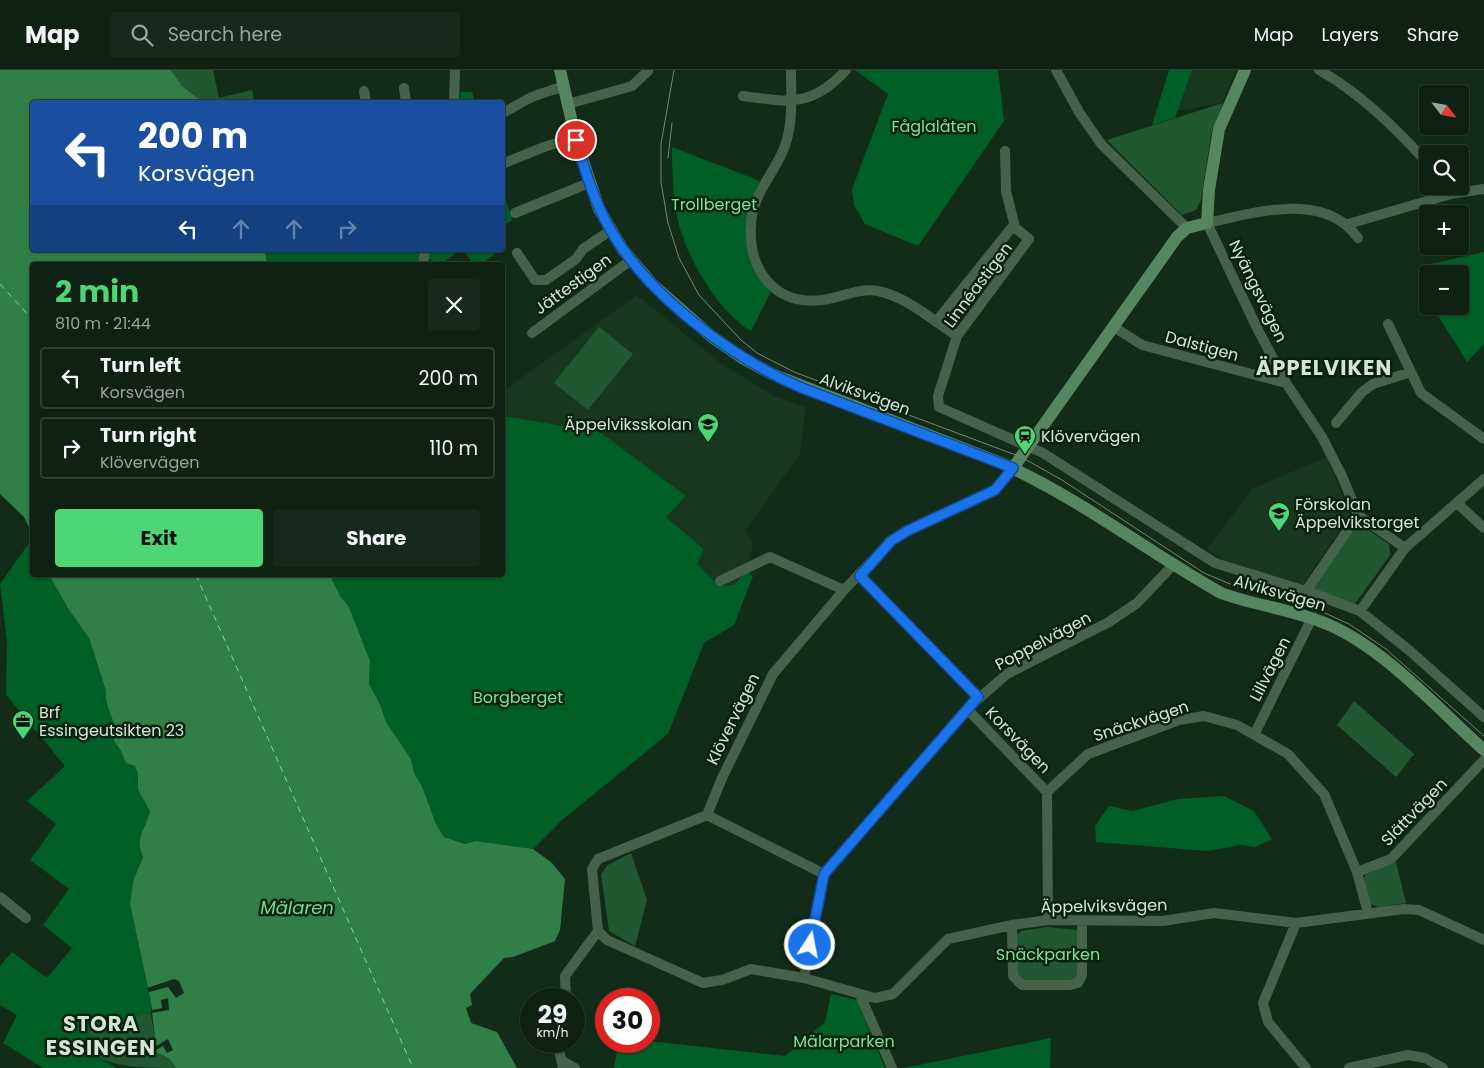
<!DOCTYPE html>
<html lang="en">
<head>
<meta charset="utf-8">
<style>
  :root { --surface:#0e2113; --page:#17291c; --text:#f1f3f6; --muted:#9ba3a0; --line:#2e3e33; --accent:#4dd676 }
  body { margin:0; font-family:Poppins,sans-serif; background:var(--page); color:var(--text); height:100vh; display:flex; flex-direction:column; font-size:19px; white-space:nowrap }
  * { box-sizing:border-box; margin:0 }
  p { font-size:16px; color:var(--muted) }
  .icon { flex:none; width:28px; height:28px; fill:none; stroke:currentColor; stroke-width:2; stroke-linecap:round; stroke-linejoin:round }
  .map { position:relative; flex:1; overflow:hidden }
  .side { position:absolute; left:30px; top:192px; width:475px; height:315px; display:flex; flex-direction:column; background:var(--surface); border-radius:5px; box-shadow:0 1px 4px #0004,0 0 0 1px var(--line) }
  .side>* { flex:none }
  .hud { position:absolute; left:30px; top:30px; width:475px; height:152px; border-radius:5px; box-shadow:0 1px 4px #0004,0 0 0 1px var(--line); background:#1a4fa0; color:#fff; overflow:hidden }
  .needle { width:32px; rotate:121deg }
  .buttons { position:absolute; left:1419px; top:15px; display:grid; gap:10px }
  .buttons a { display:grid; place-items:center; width:50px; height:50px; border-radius:5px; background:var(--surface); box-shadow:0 1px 4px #0004,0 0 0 1px var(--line); font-size:25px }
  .speed { position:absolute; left:520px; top:918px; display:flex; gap:10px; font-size:25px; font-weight:700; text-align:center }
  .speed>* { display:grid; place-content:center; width:65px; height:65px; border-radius:50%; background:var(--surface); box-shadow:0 1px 4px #0004,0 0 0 1px var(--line); line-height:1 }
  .speed small { font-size:12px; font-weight:400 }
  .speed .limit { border:8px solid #d22; background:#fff; color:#111 }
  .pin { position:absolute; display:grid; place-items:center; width:42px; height:42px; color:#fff; margin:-21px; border:2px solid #fff; border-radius:50%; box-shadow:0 1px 5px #0007 }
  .me { position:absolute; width:55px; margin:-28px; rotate:11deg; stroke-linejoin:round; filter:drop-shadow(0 0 4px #0008) }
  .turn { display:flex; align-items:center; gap:18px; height:105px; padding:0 25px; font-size:22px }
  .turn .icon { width:65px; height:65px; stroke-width:2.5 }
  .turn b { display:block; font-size:35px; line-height:42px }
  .lanes { display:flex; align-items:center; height:48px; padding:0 25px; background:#0003; justify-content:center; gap:25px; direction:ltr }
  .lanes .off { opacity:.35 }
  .round { display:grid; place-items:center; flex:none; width:52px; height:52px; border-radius:5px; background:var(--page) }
  .head { display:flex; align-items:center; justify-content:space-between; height:85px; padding:0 25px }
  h1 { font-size:30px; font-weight:700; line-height:38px; color:var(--accent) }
  .action { display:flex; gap:10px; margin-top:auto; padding:10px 25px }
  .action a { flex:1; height:58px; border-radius:5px; background:var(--accent); color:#111; font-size:20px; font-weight:700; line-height:58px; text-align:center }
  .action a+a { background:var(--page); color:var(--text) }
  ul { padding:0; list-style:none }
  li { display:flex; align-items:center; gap:15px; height:62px; margin:0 10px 8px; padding:0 15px; border:2px solid var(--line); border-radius:5px }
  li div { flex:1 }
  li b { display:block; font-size:19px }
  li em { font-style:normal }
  header { display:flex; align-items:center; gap:30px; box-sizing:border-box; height:70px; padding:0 25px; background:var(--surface); border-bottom:1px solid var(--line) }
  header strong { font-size:24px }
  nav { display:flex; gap:28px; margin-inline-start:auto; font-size:18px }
  .search { width:350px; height:45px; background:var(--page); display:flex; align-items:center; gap:12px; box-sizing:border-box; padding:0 18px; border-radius:5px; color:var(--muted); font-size:19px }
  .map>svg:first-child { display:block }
  .built { fill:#17371f }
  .green { fill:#225831 }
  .forest { fill:#005e27 }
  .water { fill:#307f46 }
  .pier { fill:#132c19 }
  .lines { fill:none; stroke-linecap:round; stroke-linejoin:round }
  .ferry { stroke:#76dc8e; stroke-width:1; stroke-dasharray:6 5; stroke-linecap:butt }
  .street { stroke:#45634b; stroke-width:10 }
  .secondary { stroke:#568660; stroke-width:12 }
  .tram { stroke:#728676; stroke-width:1 }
  .route-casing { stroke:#114b97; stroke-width:12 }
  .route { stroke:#1a73e8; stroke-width:9 }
  .labels { text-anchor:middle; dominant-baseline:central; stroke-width:5; stroke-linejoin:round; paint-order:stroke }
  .park-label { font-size:16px; fill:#7ce394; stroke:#092210 }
  .street-label { font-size:16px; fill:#d5e4d7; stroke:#092210 }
  .poi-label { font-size:16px; fill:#d5e4d7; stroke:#092210; text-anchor:start }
  .water-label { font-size:18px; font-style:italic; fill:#76dc8e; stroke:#092210 }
  .district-label { font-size:21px; font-weight:bold; letter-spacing:1px; fill:#d5e4d7; stroke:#092210 }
</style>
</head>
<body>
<header>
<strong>Map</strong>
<div class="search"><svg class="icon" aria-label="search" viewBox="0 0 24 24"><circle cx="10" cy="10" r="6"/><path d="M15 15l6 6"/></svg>Search here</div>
<nav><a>Map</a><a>Layers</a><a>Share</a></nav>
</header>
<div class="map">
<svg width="1484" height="998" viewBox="0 0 1484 998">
  <rect width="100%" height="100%" fill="#132c19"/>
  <path class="built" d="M1179 0H1236L1222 33 1165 43Z
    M637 225 723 295 774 326 806 337 800 384 745 461 753 472 747 501 734 515 719 516 697 494 704 479 666 447 686 426 600 362 503 346 502 322Z
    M1327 387 1350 445 1302 516 1225 491 1207 479 1252 419Z"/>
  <path class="green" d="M171 0H213L219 28 252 20 254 32H201L182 16Z
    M1223 33 1211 65 1201 130 1196 140 1182 145 1107 70Z
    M599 257 633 284 588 340 554 313Z
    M1364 457 1389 474 1390 485 1354 535 1312 519 1352 460Z
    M1354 631 1414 684 1396 707 1337 655Z
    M631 783 647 830 635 876 609 861 601 804 608 795Z
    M1396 792 1406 833 1379 837 1370 834 1363 811 1366 804Z
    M1047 857 1078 860 1081 899 1073 911H1023L1017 907 1016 866 1021 861Z
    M141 943 151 945 155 968 154 981 170 989 176 998C153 998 116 998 98 987 94 982 92 976 87 972L89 962 93 958 122 959Z"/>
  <path class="forest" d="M855 0H998L1004 51 918 176 865 154 854 135 852 119 888 24Z
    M1169 0H1192L1175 48 1152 55Z
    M461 22H472L475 32H459Z
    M672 77 760 111C747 139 740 176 757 204 761 211 767 217 771 222L751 261C717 241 684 184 677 146 673 124 672 100 672 77Z
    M503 120 512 150 503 156H502Z
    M264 180H420L418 195H268Z
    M430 180H460L441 194 429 189Z
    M463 180H500L480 195H474Z
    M1484 182V274L1467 292 1432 236H1460V204H1428L1427 229 1422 196Z
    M503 346 600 362 686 426 666 447 704 479 697 494 719 516 734 515 747 501 753 506 734 555 704 573 668 664 562 750 533 779 476 771 465 774 444 767 436 754 422 716 414 703 411 689 386 652 380 634 369 614 370 591 349 537 340 526 330 505H502Z
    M32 469V505H49L69 540 89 568 106 621C104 641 118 648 114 671L121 681 126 693 135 696 138 704V720L150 741C145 760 134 768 143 787L133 811 130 834 151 932V945L141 943C129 961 113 958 93 958L89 962 87 972 93 977 98 987 116 998H43L3 973 17 945 0 935V896L12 882 47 908 72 878 43 855 69 819 30 790 56 754 27 731 65 696 6 625 7 571 0 514Z
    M1224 726 1254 741 1272 769 1255 777 1241 775 1207 781 1096 772 1095 756 1109 736 1132 741 1178 729Z
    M831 924 857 930 885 998H614L619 971H649L785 986 825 952Z
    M1051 968 1050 998H904Z"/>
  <path class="water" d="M0 0H171L182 16 201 31 32 32V180H264L268 195H32V463L24 447 0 424Z
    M49 505H330L340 526 349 537 370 591 369 614 380 634 386 652 411 689 414 703 422 716 436 754 444 767 465 774 476 771 533 779 552 793 565 809 560 860 555 871 513 887 504 888 470 924 472 935 466 938 471 953 497 962 517 998H176L170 989 154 981 155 968 151 932 130 834 133 811 143 787C134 768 145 761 150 741L138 720V704L135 696 126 693 121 681 114 671C118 648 104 641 106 621L89 568 69 540Z"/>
  <path class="pier" d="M174 909 179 911 184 923 176 928 168 917 149 922 147 918Z
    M168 928 169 940 151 943 152 940 162 938 161 930Z
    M168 969 173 980 167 983 163 976 154 981 153 978Z"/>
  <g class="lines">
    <path class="ferry" d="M0 214 32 249
      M196 505 413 998"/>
    <path class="street" d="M791 0C791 26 794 58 782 83 771 107 752 126 751 155 748 199 774 236 822 230 840 228 860 217 878 221 907 227 932 250 957 266
      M1056 0 1079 42 1101 74 1187 158
      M1319 0C1360 23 1397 59 1428 94
      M404 18 406 32
      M364 21 366 32
      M743 26C788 32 811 38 846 0
      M454 32 455 0
      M568 34 632 16 648 1
      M502 43C511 39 517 35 524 31 536 24 551 21 564 16
      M1005 81 1006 121 1014 153 1013 156
      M502 94 544 77 575 67
      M515 143 589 113
      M1348 154 1451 124 1484 119
      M1013 156 1029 169 957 266 938 326 939 337 1043 383 1215 493 1306 521 1360 541 1410 581 1484 647
      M1358 168C1324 120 1255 143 1207 153L1257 258 1286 313 1322 367 1342 406 1358 445 1405 478
      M517 183 535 210H546L576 189 583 179 611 160
      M423 195 425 180
      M936 252 1013 156
      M1388 254 1421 323 1484 369
      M1114 257 1142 275 1286 313
      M532 263 631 190
      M1336 353 1362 322 1373 314 1411 302
      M1457 433 1484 458
      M860 505 978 627
      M720 511 770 487 844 520
      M1306 521 1358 445
      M1360 541 1405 478 1484 409
      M967 639 1047 722
      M1255 663 1312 548
      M707 745 824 804
      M1357 802 1391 789 1484 690
      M0 827 26 848
      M1048 850 1047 722 1088 684 1179 650 1204 646 1237 655 1288 684 1324 724 1357 802 1368 843
      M1296 853 1263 933 1268 952 1306 998
      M1012 855 1013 906 1022 915H1070L1078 913 1082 905V852
      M598 861 607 870 703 913 722 910 751 899 804 908 875 928 893 924 948 869 1012 855 1048 850 1163 851 1214 843 1296 853 1404 839 1419 840 1484 870
      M598 861 592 799 598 789 707 745 722 708 773 604 844 520 891 471 907 461 995 420 1013 398
      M804 908 824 804 967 639 1007 604 1109 552 1137 533 1174 494
      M860 925 892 998
      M566 929 565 906 598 861
      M557 971 563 998
      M561 990 575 998
      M1349 998 1408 985 1425 988 1443 998"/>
    <path class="secondary" d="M560 0 576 70 599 139 623 180 652 214 712 267 744 289 772 304 1001 393C1079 428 1147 481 1221 523 1256 536 1293 539 1327 554 1383 577 1439 640 1484 680
      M1013 398 1177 167 1187 158 1207 153 1209 120 1219 59 1245 0"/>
    <path class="tram" d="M674 0 661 74V112L668 153 679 188 699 225 741 270 757 283 794 302 1021 387 1062 410 1204 503 1235 516 1314 538 1349 554 1386 579 1484 666
      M668 88 672 53"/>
  </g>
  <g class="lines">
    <g class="route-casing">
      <path id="route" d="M576 70C585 101 594 131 610 159 648 226 732 288 802 318L1013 398 995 420 907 461 891 471 860 506 978 627 824 804 810 875"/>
    </g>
    <use href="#route" class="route"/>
  </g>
  <defs>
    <g id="school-pin" transform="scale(1.125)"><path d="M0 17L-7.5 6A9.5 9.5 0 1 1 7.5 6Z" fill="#4dd676" stroke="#092210"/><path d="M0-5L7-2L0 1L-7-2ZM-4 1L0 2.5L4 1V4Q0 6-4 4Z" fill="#111"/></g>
    <g id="station-pin" transform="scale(1.125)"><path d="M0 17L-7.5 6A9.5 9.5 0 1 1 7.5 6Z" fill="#4dd676" stroke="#092210"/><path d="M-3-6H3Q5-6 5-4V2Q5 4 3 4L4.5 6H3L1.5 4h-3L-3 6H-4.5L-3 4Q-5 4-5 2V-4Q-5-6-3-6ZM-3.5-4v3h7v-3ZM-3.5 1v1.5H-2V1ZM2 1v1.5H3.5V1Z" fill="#111"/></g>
    <g id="office-pin" transform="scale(1.125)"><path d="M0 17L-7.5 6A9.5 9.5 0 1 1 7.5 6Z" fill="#4dd676" stroke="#092210"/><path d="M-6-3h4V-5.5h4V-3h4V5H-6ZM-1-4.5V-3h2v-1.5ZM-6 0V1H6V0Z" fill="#111"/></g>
  </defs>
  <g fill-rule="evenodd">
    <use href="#school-pin" x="708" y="354"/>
    <use href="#station-pin" x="1025" y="366"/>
    <use href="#school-pin" x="1279" y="443"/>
    <use href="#office-pin" x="23" y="651"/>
  </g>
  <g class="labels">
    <g class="park-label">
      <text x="934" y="56">Fåglalåten</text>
      <text x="714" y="134">Trollberget</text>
      <text x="518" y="627">Borgberget</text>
      <text x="1048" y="884">Snäckparken</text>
      <text x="844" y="971">Mälarparken</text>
    </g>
    <g class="street-label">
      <text transform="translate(573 214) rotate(-36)">Jättestigen</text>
      <text transform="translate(978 215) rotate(-53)">Linnéastigen</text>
      <text transform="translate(1258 221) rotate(64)">Nyängsvägen</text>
      <text transform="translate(1202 276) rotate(15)">Dalstigen</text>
      <text transform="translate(865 324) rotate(20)">Alviksvägen</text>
      <text transform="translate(1280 523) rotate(16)">Alviksvägen</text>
      <text transform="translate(1043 571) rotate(-28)">Poppelvägen</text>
      <text transform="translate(1270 599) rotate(-63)">Lillvägen</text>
      <text transform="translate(733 649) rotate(-64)">Klövervägen</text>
      <text transform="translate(1141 651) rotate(-18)">Snäckvägen</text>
      <text transform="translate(1018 670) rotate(46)">Korsvägen</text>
      <text transform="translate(1414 742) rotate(-46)">Slättvägen</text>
      <text transform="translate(1104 836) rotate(-1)">Äppelviksvägen</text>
    </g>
    <g class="poi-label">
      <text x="692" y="354" text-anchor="end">Äppelviksskolan</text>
      <text x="1041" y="366">Klövervägen</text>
      <text x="1295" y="434">Förskolan<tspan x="1295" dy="18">Äppelvikstorget</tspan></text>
      <text x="39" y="642">Brf<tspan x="39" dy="18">Essingeutsikten 23</tspan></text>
    </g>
    <g class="water-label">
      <text x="297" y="837">Mälaren</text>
    </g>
    <g class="district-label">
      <text x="1324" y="297">ÄPPELVIKEN</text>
      <text x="101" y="953">STORA<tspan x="101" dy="24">ESSINGEN</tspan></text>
    </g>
  </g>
</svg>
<div class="buttons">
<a><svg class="needle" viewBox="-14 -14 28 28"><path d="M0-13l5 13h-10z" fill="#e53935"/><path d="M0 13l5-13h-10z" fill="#9ba3a0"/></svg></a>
<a><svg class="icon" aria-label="search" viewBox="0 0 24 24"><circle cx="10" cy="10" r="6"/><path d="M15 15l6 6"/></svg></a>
<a>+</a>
<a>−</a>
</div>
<div class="speed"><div>29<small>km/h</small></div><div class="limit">30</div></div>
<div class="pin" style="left:576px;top:70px;background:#d93025"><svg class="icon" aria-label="arrive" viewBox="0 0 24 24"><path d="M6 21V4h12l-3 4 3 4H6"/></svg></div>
<svg class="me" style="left:810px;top:875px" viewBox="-20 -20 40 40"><circle r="17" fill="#1a73e8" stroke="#fff" stroke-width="3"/><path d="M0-11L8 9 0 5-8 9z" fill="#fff"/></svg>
<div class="hud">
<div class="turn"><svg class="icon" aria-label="left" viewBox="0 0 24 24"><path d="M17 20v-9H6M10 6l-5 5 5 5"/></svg><div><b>200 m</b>Korsvägen</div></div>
<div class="lanes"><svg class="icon" aria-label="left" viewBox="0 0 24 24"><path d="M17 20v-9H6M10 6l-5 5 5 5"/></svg><svg class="icon off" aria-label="ahead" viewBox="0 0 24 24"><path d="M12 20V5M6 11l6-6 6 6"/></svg><svg class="icon off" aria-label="ahead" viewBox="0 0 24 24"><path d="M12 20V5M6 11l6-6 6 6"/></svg><svg class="icon off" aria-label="right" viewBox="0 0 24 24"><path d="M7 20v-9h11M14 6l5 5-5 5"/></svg></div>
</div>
<section class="side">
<div class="head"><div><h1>2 min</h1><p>810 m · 21:44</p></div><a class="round"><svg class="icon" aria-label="close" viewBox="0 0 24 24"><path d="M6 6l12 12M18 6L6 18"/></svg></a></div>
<ul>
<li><svg class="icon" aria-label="left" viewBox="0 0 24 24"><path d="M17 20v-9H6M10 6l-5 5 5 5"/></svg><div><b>Turn left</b><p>Korsvägen</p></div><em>200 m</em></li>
<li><svg class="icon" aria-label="right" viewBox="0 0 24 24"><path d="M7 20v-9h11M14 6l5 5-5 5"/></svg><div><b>Turn right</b><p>Klövervägen</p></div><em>110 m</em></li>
</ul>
<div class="action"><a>Exit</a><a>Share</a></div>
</section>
</div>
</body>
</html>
